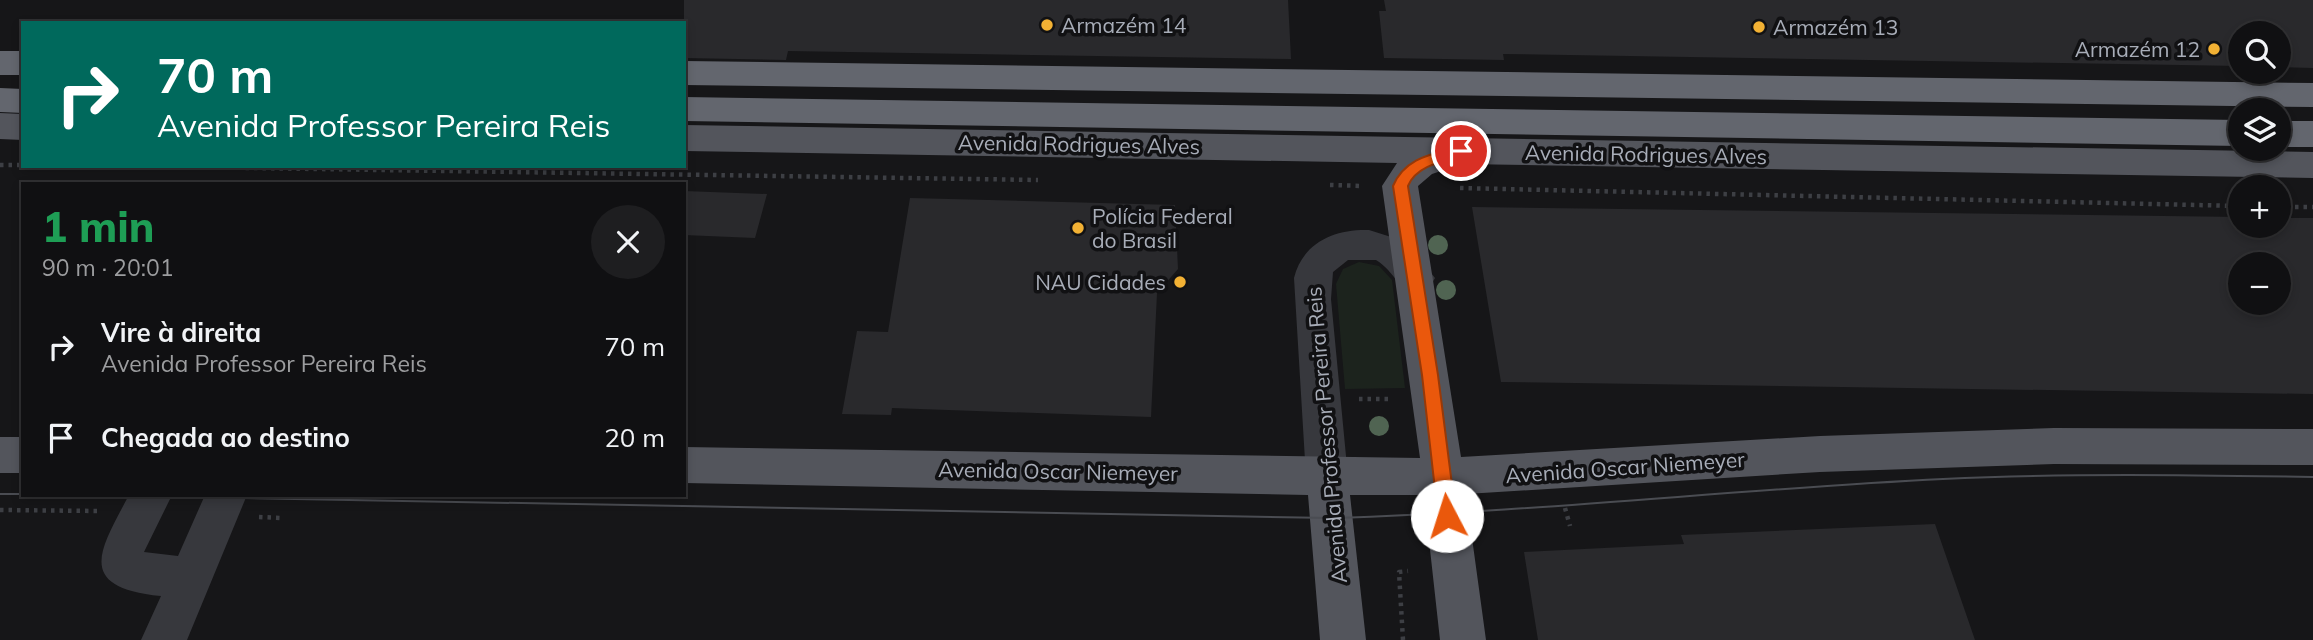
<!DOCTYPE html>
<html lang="pt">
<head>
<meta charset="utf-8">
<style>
  :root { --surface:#101012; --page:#1e1e20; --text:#f1f3f6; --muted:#9c9d9f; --line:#303032 }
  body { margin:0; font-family:Mulish,sans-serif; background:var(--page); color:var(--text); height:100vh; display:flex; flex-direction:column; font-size:26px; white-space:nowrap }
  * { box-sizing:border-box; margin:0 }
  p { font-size:23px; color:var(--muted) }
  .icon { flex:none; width:38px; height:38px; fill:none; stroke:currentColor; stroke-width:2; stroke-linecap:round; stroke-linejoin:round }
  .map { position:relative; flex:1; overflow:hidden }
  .side { position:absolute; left:21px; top:182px; width:665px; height:315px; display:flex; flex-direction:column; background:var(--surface); border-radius:0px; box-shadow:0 4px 10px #0003,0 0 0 2px var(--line) }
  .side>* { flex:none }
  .top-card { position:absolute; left:21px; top:21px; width:665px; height:147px; border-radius:0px; box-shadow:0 4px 10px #0003,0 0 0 2px var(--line); background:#00695c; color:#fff; overflow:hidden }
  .controls { position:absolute; left:2228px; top:21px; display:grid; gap:14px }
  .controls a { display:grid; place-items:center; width:63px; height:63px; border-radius:50%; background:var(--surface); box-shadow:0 4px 10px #0003,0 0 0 2px var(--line); font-size:35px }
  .pin { position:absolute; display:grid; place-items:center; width:60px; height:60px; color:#fff; margin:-30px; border:4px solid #fff; border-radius:50%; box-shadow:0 2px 7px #0007 }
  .me { position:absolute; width:77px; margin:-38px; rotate:355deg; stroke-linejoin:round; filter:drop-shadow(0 0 5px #0008) }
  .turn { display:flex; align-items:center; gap:24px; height:147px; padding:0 21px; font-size:32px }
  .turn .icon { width:91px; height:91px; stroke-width:2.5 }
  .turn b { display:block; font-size:49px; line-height:60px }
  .round { display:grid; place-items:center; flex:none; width:74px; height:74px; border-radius:37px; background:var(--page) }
  .head { display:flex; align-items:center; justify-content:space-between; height:119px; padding:0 21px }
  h1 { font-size:42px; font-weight:800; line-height:52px; color:#1e9e55 }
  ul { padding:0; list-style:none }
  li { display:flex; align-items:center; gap:21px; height:91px; padding:0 21px }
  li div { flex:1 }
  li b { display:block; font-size:26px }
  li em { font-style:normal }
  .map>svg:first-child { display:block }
  .green { fill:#1c231d }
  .building { fill:#29292c; fill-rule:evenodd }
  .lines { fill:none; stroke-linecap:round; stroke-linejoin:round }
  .path { stroke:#3d3f44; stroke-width:4.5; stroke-dasharray:3.5 5; stroke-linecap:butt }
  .minor { fill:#37383d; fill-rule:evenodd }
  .major { fill:#53555c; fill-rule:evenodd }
  .highway { fill:#63666e; fill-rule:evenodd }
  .tram { stroke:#4a4c52; stroke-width:2 }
  .tree { fill:#506452 }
  .route { fill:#ea580c; stroke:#983908; stroke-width:2 }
  .poi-dot { fill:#f2b134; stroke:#111113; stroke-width:2.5 }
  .labels { text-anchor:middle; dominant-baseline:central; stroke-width:7; stroke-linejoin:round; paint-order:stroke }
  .poi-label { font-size:21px; fill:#a8adb8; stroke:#111113; text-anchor:start }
  .street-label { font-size:21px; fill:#a8adb8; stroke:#111113 }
</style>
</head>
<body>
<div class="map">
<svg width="2313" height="640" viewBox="0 0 2313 640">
  <rect width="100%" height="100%" fill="#161618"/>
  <path class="green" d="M1359 262 1379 266 1392 280 1405 388 1345 389 1336 284 1343 269Z"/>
  <path class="building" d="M684 0H1288L1291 59 788 51 786 60 684 58Z
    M1384 0H2313V68L2278 67V33H2240V66L1503 54 1504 60 1384 58 1379 11H1386Z
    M684 191 767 194 755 238 684 235Z
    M910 198 1175 205 1178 269 1157 293 1151 417 892 408 891 415 842 414 857 331 888 332Z
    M1472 207 2240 217V226H2278V218H2313V394L1501 382ZM2240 264H2278V303H2240Z
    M1935 524 1975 640H1538L1524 552 1684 544 1681 535Z"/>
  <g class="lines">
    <path class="path" d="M0 165H23
      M118 166 1038 180
      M1330 185 1363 186
      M1460 188 2240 206
      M2278 207H2313
      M1359 399H1392
      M1565 508 1570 526
      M0 510 100 511
      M259 517 282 518
      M1403 640 1399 572 1408 571"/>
    <path class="minor" d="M1369 230 1407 242 1435 278 1429 289C1398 299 1399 274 1376 260H1348L1333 272 1331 299 1348 477 1342 490 1327 496 1312 490 1306 477 1294 278C1303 242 1335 229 1369 230Z
      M129 495H172L144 552 178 556 205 495H247L187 640H141L161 596C74 587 100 550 129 495Z"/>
    <path class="major" d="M0 113 23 114V140L0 139Z
      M684 125 2313 152V178L1462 164 1432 174 1418 186 1461 457 1820 436 2054 428 2313 429V465L2054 464 1820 472 1466 494 1486 640H1440L1424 495H1350L1366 640H1320L1308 495 684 483V447L1420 458 1382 186 1397 163 684 151Z
      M0 437H23V473H0Z"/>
    <path class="highway" d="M0 51H23V75H0Z
      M684 61 2313 83V107L684 85Z
      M0 88 23 89V113L0 112Z
      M684 97 2240 120V146L684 121Z
      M2278 121H2313V147H2278Z"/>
    <path class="tram" d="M0 494H23
      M82 495 1331 518C1535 512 1739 489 1943 479 2066 473 2190 475 2313 477"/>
  </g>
  <g class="tree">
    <circle cx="1438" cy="245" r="10"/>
    <circle cx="1446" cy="290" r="10"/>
    <circle cx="1379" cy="426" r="10"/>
  </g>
  <path class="route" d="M1461 146 1469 151 1467 155C1446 161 1417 164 1408 186L1438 375 1456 516 1453 522 1447 524 1440 522 1438 516 1422 375 1393 186C1405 157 1433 154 1461 146Z"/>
  <g class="poi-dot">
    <circle cx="1047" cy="25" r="7"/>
    <circle cx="1759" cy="27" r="7"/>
    <circle cx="2214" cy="49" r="7"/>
    <circle cx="1078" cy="228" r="7"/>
    <circle cx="1180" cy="282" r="7"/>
  </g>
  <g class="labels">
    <g class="poi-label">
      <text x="1061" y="25">Armazém 14</text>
      <text x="1773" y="27">Armazém 13</text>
      <text x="2200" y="49" text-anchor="end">Armazém 12</text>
      <text x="1092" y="216">Polícia Federal<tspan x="1092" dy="24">do Brasil</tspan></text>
      <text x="1166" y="282" text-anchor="end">NAU Cidades</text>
    </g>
    <g class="street-label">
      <text transform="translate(1079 144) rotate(1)">Avenida Rodrigues Alves</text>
      <text transform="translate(1646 154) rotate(1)">Avenida Rodrigues Alves</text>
      <text transform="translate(1326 435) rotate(-95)">Avenida Professor Pereira Reis</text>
      <text transform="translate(1625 467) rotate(-4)">Avenida Oscar Niemeyer</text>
      <text transform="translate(1058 471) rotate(1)">Avenida Oscar Niemeyer</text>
    </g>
  </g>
</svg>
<div class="controls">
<a><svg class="icon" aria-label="search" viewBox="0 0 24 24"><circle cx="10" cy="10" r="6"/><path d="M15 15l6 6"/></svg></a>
<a><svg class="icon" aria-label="layers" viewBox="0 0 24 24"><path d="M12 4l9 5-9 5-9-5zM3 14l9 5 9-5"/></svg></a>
<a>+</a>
<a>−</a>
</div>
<div class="pin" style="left:1461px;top:151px;background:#d93025"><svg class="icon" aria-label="arrive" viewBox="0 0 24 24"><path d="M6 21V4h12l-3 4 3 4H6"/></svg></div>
<svg class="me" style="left:1447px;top:516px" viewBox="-20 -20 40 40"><circle r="19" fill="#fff"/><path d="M0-13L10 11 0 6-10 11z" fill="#ea580c"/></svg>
<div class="top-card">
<div class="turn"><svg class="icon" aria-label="right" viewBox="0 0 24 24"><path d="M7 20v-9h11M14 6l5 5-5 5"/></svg><div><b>70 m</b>Avenida Professor Pereira Reis</div></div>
</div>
<section class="side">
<div class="head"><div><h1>1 min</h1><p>90 m · 20:01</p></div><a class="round"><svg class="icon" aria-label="close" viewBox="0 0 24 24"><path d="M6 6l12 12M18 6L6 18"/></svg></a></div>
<ul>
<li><svg class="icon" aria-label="right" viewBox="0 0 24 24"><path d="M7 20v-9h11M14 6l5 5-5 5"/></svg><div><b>Vire à direita</b><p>Avenida Professor Pereira Reis</p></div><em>70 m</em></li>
<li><svg class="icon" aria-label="arrive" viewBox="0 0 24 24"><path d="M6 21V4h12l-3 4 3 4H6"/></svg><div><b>Chegada ao destino</b></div><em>20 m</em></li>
</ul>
</section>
</div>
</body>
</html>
